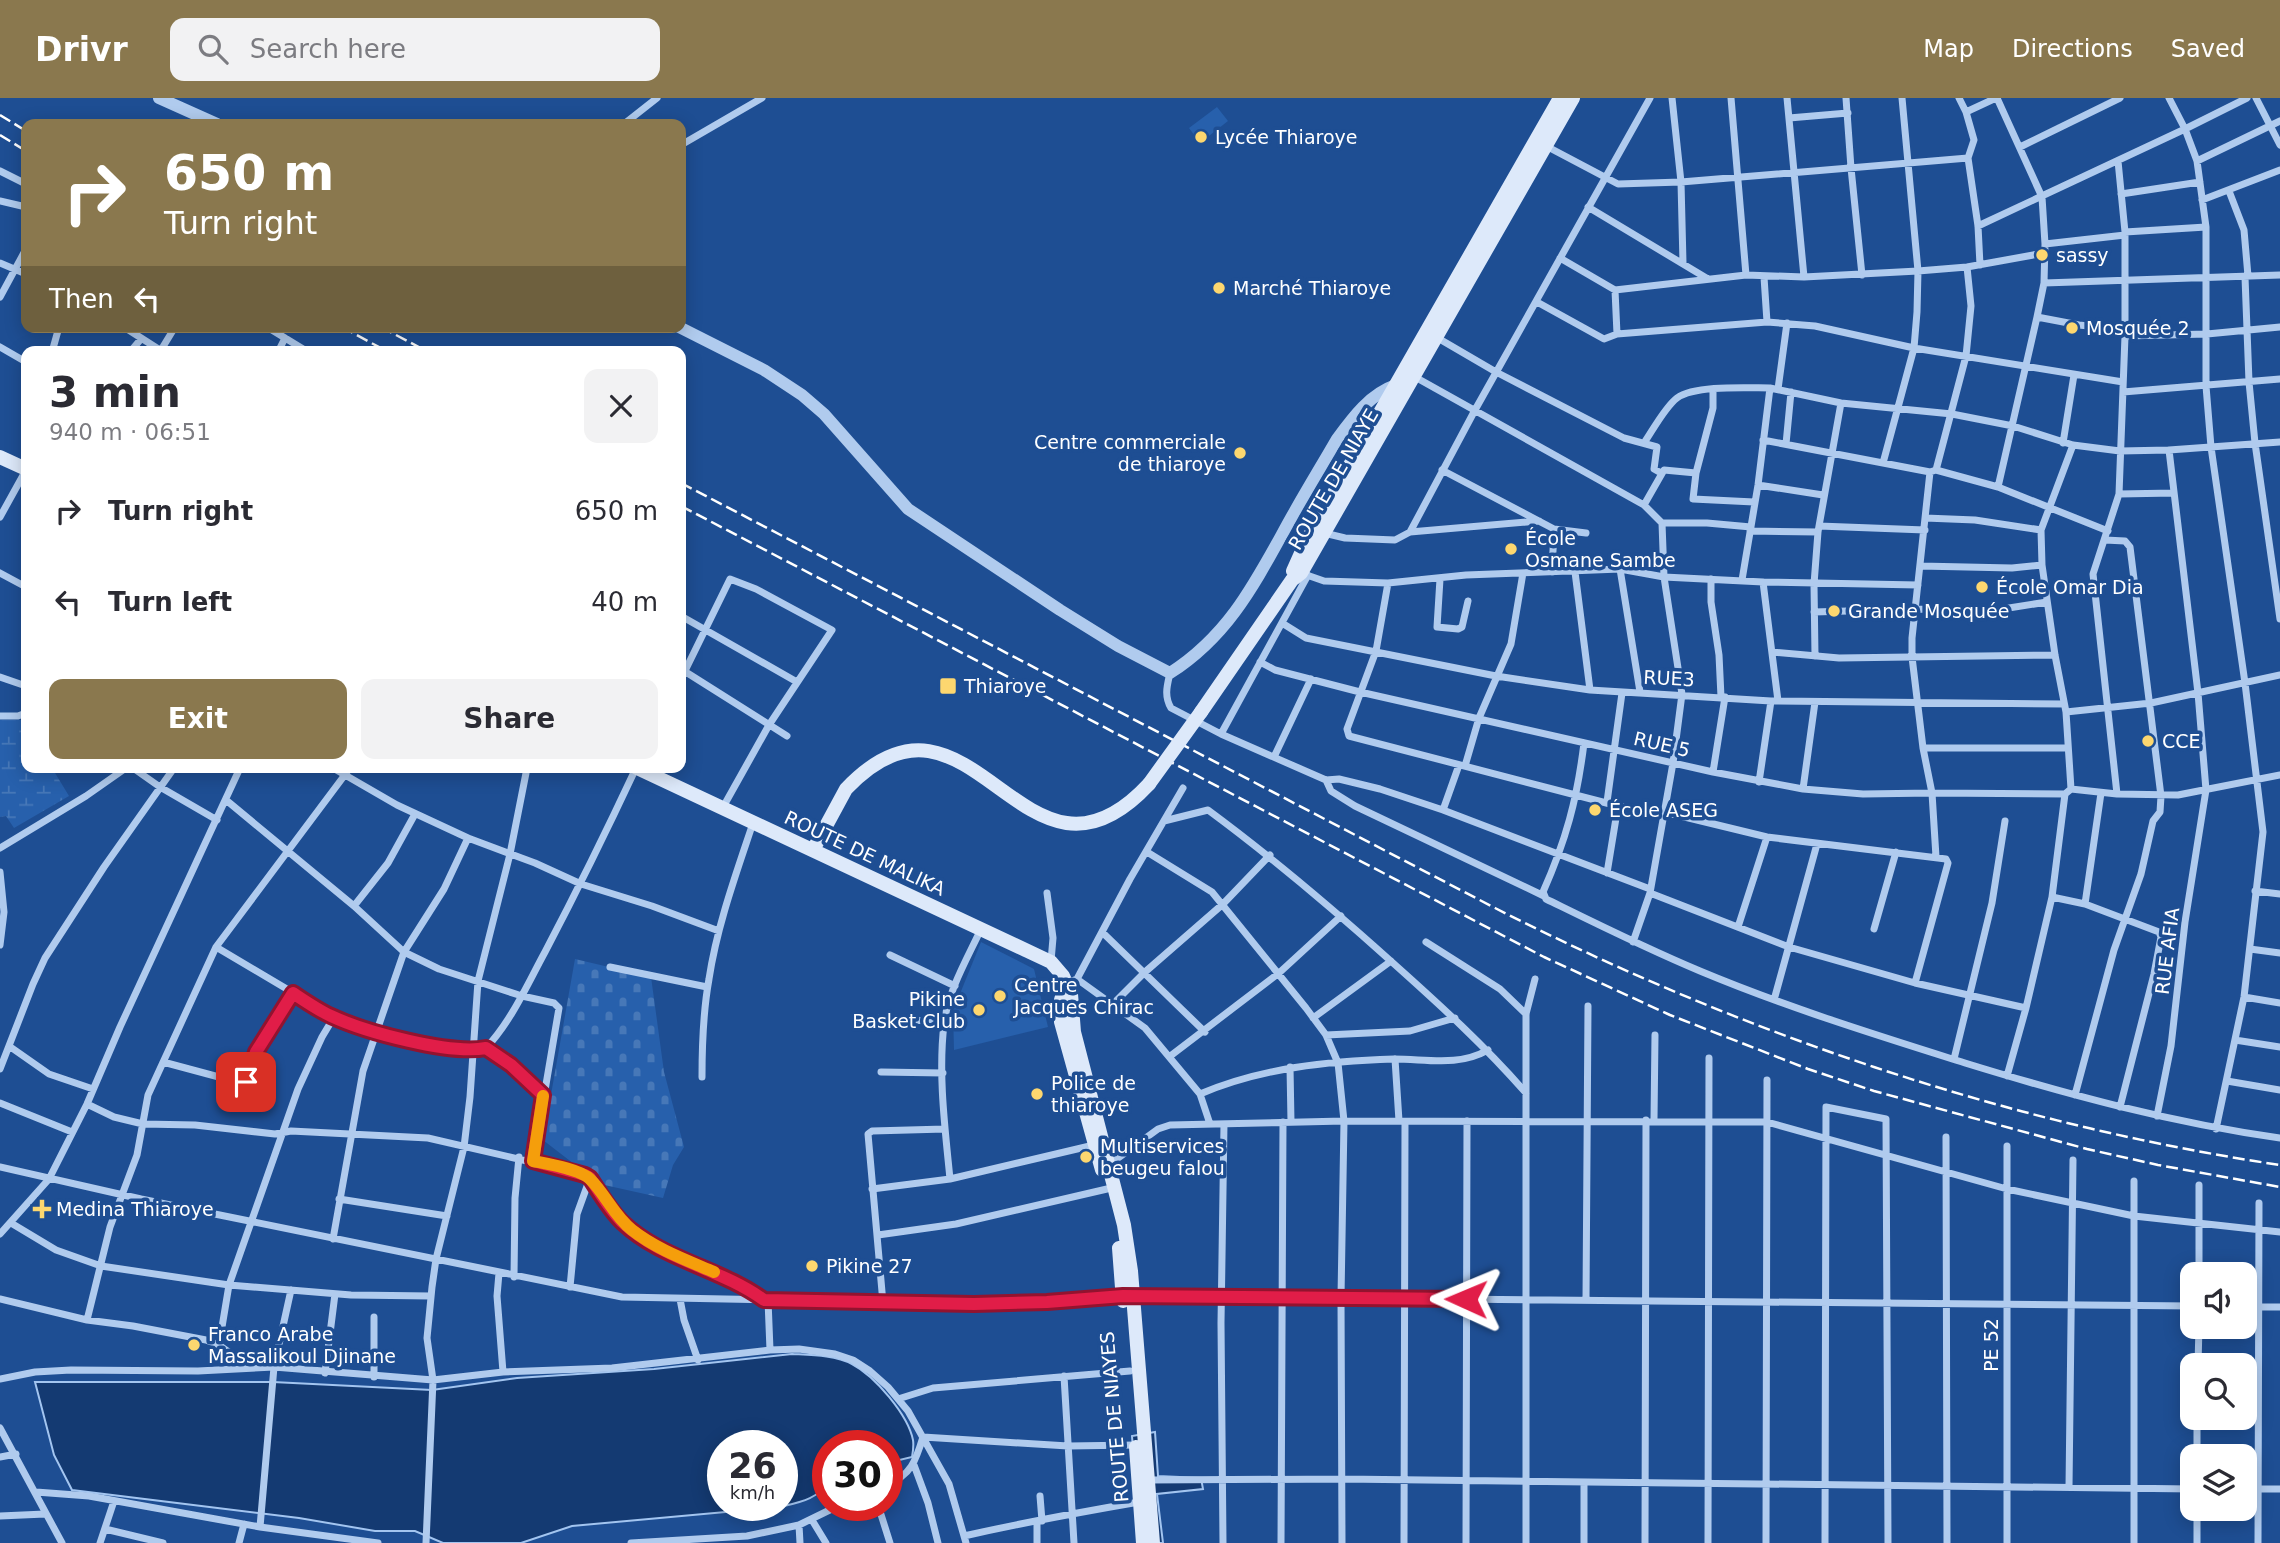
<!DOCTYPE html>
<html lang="en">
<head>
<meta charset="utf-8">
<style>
  :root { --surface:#fff; --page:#f2f2f3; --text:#2b2b33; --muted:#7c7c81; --accent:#8a784e }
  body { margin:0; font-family:"DejaVu Sans",sans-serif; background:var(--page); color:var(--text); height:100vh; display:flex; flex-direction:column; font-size:26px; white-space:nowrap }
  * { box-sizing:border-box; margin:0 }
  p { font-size:23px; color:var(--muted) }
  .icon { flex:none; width:38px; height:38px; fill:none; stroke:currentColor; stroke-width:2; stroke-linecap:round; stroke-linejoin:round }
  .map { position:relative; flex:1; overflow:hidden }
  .details { position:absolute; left:21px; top:248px; width:665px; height:427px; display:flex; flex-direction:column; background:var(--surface); border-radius:14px; box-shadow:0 4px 18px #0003 }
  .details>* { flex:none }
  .hud { position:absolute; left:21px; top:21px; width:665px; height:214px; border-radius:14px; box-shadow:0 4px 18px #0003; background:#8a784e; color:#fff; overflow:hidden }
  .fabs { position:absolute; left:2180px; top:1164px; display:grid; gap:14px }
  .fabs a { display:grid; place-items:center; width:77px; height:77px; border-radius:14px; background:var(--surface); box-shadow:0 4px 18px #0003; font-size:35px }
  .speed { position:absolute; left:707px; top:1332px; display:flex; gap:14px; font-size:35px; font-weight:700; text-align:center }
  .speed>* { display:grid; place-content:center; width:91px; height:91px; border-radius:50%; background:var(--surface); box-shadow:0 4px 18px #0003; line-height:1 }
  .speed small { font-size:18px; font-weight:400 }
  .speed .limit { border:10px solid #d22; background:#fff; color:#111 }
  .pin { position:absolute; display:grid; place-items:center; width:60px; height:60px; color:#fff; margin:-30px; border-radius:14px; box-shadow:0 4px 10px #0006 }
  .me { position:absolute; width:77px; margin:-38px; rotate:271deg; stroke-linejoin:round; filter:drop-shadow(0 0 5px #0008) }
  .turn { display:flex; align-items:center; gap:24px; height:147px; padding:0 28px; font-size:32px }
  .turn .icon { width:91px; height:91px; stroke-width:2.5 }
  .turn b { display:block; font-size:49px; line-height:60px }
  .then { display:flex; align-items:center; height:66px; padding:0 28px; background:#0003; gap:14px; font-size:26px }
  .round { display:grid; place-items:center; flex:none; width:74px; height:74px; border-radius:14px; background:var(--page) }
  .head { display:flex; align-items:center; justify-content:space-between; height:119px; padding:0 28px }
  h1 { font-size:42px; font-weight:700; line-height:52px }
  .cta { display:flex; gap:14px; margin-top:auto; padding:14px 28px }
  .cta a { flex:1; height:80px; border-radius:14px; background:var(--accent); color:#fff; font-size:28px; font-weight:700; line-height:80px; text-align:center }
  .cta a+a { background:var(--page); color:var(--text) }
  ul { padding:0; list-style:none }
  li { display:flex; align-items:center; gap:21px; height:91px; padding:0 28px }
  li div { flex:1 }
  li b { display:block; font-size:26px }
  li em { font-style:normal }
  header { display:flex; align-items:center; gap:42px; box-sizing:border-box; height:98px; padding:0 35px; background:var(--accent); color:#fff }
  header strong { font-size:33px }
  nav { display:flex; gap:38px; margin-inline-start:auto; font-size:24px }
  .search { width:490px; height:63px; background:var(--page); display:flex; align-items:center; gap:18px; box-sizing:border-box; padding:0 24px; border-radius:14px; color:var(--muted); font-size:26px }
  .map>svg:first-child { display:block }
  .wetland { fill:url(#wetland-marsh) }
  .cemetery { fill:url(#cemetery-stones) }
  .garden { fill:#2760ac }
  .water { fill:#143a72; stroke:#a3c5f0; stroke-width:2; fill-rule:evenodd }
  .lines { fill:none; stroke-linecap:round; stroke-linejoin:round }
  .minor { stroke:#b0cbee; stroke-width:7 }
  .tertiary { stroke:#b0cbee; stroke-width:12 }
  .secondary { stroke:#dde9fa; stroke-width:14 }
  .rail { stroke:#fff; stroke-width:2.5; stroke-dasharray:12 5; stroke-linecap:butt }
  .secondary-bridge { stroke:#dde9fa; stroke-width:14 }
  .route-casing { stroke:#92132f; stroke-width:18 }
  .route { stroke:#e11d48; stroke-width:12 }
  .slow { stroke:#f59e0b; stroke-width:12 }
  .poi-dot { fill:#fdd76f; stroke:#1e4e93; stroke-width:2.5 }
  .labels { text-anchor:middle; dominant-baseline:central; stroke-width:7; stroke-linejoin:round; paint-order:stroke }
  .poi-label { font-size:19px; fill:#fff; stroke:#1e4e93; text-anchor:start }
  .street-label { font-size:19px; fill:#fff; stroke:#1e4e93 }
</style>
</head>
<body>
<header>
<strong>Drivr</strong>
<div class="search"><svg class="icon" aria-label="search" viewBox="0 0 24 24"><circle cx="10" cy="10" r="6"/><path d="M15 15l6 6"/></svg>Search here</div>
<nav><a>Map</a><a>Directions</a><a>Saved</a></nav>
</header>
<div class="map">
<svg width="2280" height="1445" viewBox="0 0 2280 1445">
  <defs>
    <pattern id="wetland-marsh" width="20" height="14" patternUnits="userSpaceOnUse" patternTransform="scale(1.75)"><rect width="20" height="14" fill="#2760ac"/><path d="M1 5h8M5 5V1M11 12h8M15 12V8" fill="none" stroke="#4778b8"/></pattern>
    <pattern id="cemetery-stones" width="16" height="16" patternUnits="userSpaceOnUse" patternTransform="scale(1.75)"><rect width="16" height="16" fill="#2760ac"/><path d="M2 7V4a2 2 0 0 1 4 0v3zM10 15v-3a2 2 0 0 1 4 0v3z" fill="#4778b8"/></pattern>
  </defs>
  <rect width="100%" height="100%" fill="#1e4e93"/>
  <path class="wetland" d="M0 622H22L26 629V670H52L69 698 14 730 6 718 0 719Z"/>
  <path class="cemetery" d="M575 861 651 879 664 974 684 1049 673 1067 663 1100 600 1086 543 1042Z"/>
  <path class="garden" d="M1217 9 1228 23 1200 45 1189 30Z
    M981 844 1034 871 1048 929 954 952 953 913Z"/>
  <path class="water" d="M792 1256C811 1257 835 1257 852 1266 875 1278 908 1317 913 1342 914 1348 913 1353 912 1359L887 1365V1348H828C828 1357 831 1373 828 1382 821 1401 797 1405 780 1409L572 1428 521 1445H443L415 1433H375L299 1420 72 1392 54 1357 35 1284H273L432 1292 517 1280 654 1271ZM723 1348H782V1407H723Z
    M1155 1334 1158 1378 1201 1380 1203 1391 1157 1396 1163 1445H1140L1132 1338Z"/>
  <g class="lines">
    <path class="minor" d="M1672 0 1681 84 1683 165
      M1731 0 1746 177
      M1787 0 1804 179
      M1846 0 1851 70 1862 177
      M1959 0 1966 14 1974 42 1968 60 1978 128 1980 167
      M1997 0 2042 99 2045 146 2044 185 2037 219 1998 389
      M2169 0 2185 31 2197 63 2206 129
      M2256 0 2280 47
      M1966 14 1996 0
      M1789 20 1848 15
      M624 26 657 0
      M681 47 762 0
      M1546 48 1618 86 1681 84 1968 60
      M2020 49 2120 0
      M2118 63 2125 134
      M2197 63 2280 23
      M0 73 26 86
      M2229 93 2244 132 2248 178
      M2121 96 2200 84
      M2202 102 2280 72
      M0 103 26 109
      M1588 109 1708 181
      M1978 128 2185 31 2247 0
      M2045 146 2125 137
      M1560 160 1615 192 1746 177 1804 179 1918 173 1967 169 2044 155
      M0 165 26 176
      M1764 179 1767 224
      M2245 179 2249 284 2255 345 2280 521
      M2044 185 2280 177
      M1615 192 1617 236
      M0 199 26 151
      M1537 204 1604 241 1617 236 1767 224 1815 228 1914 250 2123 284
      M2037 219 2079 227 2125 232
      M124 229 163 254
      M267 229 308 254
      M2125 238 2207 236 2280 229
      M1436 239 1496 274 1624 340 1657 349 1654 371 1661 375
      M0 249 26 264
      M161 252 175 229
      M52 254 59 229
      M130 254 141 241
      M278 254 285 240
      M1415 279 1644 407 1662 425 1664 479 1682 596 1673 665 1650 795 1633 844
      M1713 291V310L1696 375 1693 401 1754 404
      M1778 291 1787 225
      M2123 294 2280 281
      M1763 342 1930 374
      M1644 345C1653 332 1665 309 1677 300 1695 287 1747 290 1770 290
      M2063 345 2074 277
      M1786 346 1791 294
      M1883 365 1914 250 1917 214 1918 173 1902 0
      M1442 372 1554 431 1552 474
      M1936 372 1998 389 2108 433
      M1758 387 1823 397
      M2119 396 2174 395
      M1644 407 1664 372 1696 375
      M0 419 26 372
      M1925 420 1975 422 2041 432
      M1662 425H1707L1751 429
      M1819 428 1841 305
      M1554 431 1586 435
      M1750 433 1818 434 1819 428 1925 432
      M1410 434 1475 312 1650 0
      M1324 435 1345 440 1395 442 1410 434 1539 423
      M1920 468 2012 470 2042 467
      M1620 471 1640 594
      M1575 474 1590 592
      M0 475 26 489
      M1301 475 1324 483 1388 485 1466 477 1620 471 1664 479 1763 484 1918 487
      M1440 481 1437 529 1458 531 1462 529 1468 503
      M1711 481V504L1719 557 1721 599
      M1742 482 1758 387 1770 290 1841 305 1952 316 2013 328 2073 347 2120 353 2169 352 2280 344
      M1763 484 1778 603
      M1388 485 1376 553 1347 631 1349 638 1618 708 1664 714 1767 739 1946 761 1948 765 1915 885
      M1814 514 1915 511 1990 513 2047 504
      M681 518 797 584
      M1282 525 1306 540 1496 578 1590 592 1771 603 2064 606
      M1772 554 1839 560 2055 557
      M1815 558 1814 486 1818 434
      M1260 564 1275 572 1360 594 1713 674 1803 691 1863 696 1932 695 2065 696
      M681 571 787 638
      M1170 575C1167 588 1164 598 1171 610L1221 636 1326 682 1339 681 1380 691 1443 712 1650 791
      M0 579 26 588
      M681 581 730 481 756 491 832 532 769 627 722 711
      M2066 614 2151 605 2280 577
      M0 618H18L26 615
      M1221 636 1308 477
      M1584 645C1577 702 1566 742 1543 794L1546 801C1597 826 1647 851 1700 873 1786 909 1876 937 1965 965 2069 997 2173 1025 2280 1040
      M1923 650H2068
      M1274 659 1311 581
      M1465 668 1479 620 1511 546 1523 475
      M133 670 160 689 217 722
      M333 670 397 707 468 740 535 765 581 786 652 808 719 833
      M417 670H418
      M1713 674 1725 599
      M1326 682 1331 693 1355 708 1544 798
      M1759 684 1771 603
      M1803 691 1815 604
      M2071 691 2117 696 2178 697 2280 677
      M2117 696 2093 476 2119 396 2125 238V134L2206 129V288L2211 349 2245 585 2263 734 2244 899 2216 1031
      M226 702 354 808 404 854 439 871 522 898 554 905 559 910 533 1063
      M1607 704 1622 595
      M1443 712 1459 667
      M1164 723 1208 712C1273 760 1333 811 1393 865 1440 907 1485 948 1526 995
      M0 750 86 698 126 670
      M1147 754 1212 794 1306 910 1326 937 1338 965 1344 1023 1341 1199 1342 1445
      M1936 759 1932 695 1923 650 1912 559V540L1930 374 1936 372 1966 258 1971 208 1967 169
      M0 774 4 814 0 847
      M1607 775 1618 708
      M2255 793 2280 796
      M1047 795 1053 840 1051 863
      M1650 795 1789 849 1915 885 2026 910
      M2052 799 2085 806 2159 834 2161 839 2154 876 2120 1009
      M2085 806 2101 695
      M354 808 388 765 415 716
      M1738 829 1767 739
      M1874 831 1896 754
      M1102 834 1205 934
      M1426 844 1500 891 1526 916
      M216 849 334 919 425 946 472 953 486 950 511 967 543 997
      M2250 851 2280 855
      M890 857 955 888
      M610 869 707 889
      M1077 881 1145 930 1200 996 1210 1026
      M1067 885 1077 881 1130 781 1183 690
      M2244 899 2280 905
      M1774 902 1817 746
      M1112 907 1145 874 1223 806 1270 757
      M880 920 944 924
      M1313 920 1391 863
      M1326 937 1410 933 1455 920
      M2235 942 2280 949
      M9 948 49 976 93 991
      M486 950C512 922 527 887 545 854 577 793 607 732 636 670
      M1169 959 1279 875 1341 818
      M1395 961 1399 1023
      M1954 961 1992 805 2005 723
      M163 964 245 986 256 954 293 895
      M1290 969 1291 1024
      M0 971 33 886 45 860 104 769 174 670
      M881 974 943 975
      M2007 978 2026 910 2052 799 2065 696 2071 691 2066 614 2055 557 2042 467 2041 432 2073 347
      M702 979C702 946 703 914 709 881 717 828 736 776 753 725
      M2227 983 2280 992
      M1200 996C1261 970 1328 963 1394 961 1427 961 1458 969 1488 952
      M2075 997 2114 852 2141 776 2153 723 2160 714 2161 698 2130 449 2125 443 2105 442
      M0 1005 72 1034
      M87 1006 114 1019 143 1026 195 1027 275 1036 291 1033 428 1040 579 1075C599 1083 606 1108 621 1123 661 1161 719 1170 764 1202
      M2157 1018 2171 948 2185 824 2206 692 2198 595 2169 352
      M1654 1022 1655 937
      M1946 1039 1947 1445
      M1110 1066 1158 1031 1170 1027 1344 1023 1767 1024 2007 1091 2134 1118 2280 1134
      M0 1069 141 1101 622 1199 974 1206 1047 1204 1123 1198 2193 1208
      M950 1081C945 1030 938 976 944 926 948 893 967 861 981 831
      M872 1091 950 1081 1094 1047
      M339 1101 447 1118
      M11 1125 56 1152 101 1168 229 1187 351 1197 431 1198
      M0 1136 49 1081 87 1006 120 929 240 670
      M878 1137 956 1126 1107 1091
      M333 1141 363 973 404 854 444 791 468 740
      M499 1175 497 1198 503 1274
      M2199 1176V1087
      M514 1179 515 1100 519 1059
      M570 1189 577 1116 590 1080
      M0 1201 87 1222 133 1228 206 1242 219 1247 250 1269
      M680 1201 684 1222 698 1262
      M768 1202 770 1252
      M1586 1202 1588 908
      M883 1205 868 1036 872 1033 945 1031
      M2245 1209H2280
      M87 1222 110 1129 137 1057 148 997 216 849 350 670
      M219 1247 229 1187 298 991 322 939 334 919
      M2198 1267 2199 1228
      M325 1275 335 1196
      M1064 1278 1074 1445
      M374 1279V1219
      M0 1281 35 1274 71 1272 198 1273 274 1269 433 1282 503 1274 612 1270 770 1252 799 1251 835 1256 853 1262 870 1273 888 1289 908 1313 949 1386 966 1445
      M898 1301 933 1290 1130 1273
      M0 1330 62 1445
      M2197 1358V1320
      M0 1359 16 1356
      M914 1367 928 1405 938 1445
      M1149 1382 1343 1381 2193 1391
      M1584 1384V1445
      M887 1386C911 1378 916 1362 923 1339L1068 1348 1136 1347
      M2069 1389 2073 1062
      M2245 1391H2280
      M36 1394 89 1398 260 1429 378 1445
      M1040 1398 1042 1423
      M878 1407 890 1445
      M2197 1410V1445
      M0 1418 45 1416
      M812 1422 826 1445
      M1037 1424V1445
      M799 1427 800 1445
      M260 1429 274 1269 291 1192
      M105 1431 163 1445
      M964 1438C1022 1425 1081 1414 1139 1404
      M100 1445 114 1403
      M239 1445 244 1426
      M426 1445 433 1282 427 1240 432 1189 436 1161 464 1049 470 999 478 883 510 756 527 670
      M631 1445 747 1438 799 1427 840 1407
      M1223 1445 1221 1225 1224 1026
      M1281 1445 1283 1024
      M1404 1445 1405 1024
      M1466 1445 1467 1023
      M1526 1445V916L1535 881
      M1645 1445 1646 1022
      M1708 1445 1709 960
      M1766 1445 1767 982
      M1825 1445 1826 1009 1886 1021 1888 1445
      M2007 1445V1048
      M2134 1445V1083
      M2258 1445 2259 1105"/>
    <path class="tertiary" d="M159 0 217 26
      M679 229 764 272 802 297 824 316 908 411 1060 512 1118 548 1170 575C1231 536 1257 481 1291 420 1306 393 1322 367 1337 341 1353 319 1370 296 1396 287"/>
    <path class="secondary" d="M0 359 26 371
      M1293 473 1306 444 1560 0
      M1201 614 1292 482 1301 475 1573 0
      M637 670 1051 864 1063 878 1071 896 1074 934 1124 1127 1131 1173 1153 1445
      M813 752 846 691C972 558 1024 821 1149 686
      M1066 885 1061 902V924L1102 1072
      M1119 1150 1123 1203
      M1136 1349 1143 1445"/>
    <path class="rail" d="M0 17 26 33
      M0 37 26 53
      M342 229 388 254
      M381 229 428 254
      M681 385 1495 810C1741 935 2006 1026 2280 1067
      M681 408 1544 859 1670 917 1808 971 1874 993 2087 1051 2158 1067 2280 1089"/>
    <path class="secondary-bridge" d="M1149 686 1201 614"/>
  </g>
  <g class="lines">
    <g class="route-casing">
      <path id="route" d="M246 984 256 954 293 895C305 903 318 912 331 918 365 934 450 957 486 950L511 967 543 997 533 1063 585 1077 590 1080C600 1095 609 1111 622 1124 662 1162 720 1170 764 1202L974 1206 1047 1204 1123 1198 1466 1201"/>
    </g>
    <use href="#route" class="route"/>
    <path class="slow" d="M543 998 533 1063C548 1066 580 1071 590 1081 606 1097 614 1118 632 1132 656 1151 686 1162 714 1174"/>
  </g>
  <g class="poi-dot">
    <circle cx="1201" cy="39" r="7"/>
    <circle cx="2042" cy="157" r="7"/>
    <circle cx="1219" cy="190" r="7"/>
    <circle cx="2072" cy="230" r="7"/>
    <circle cx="1240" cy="355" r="7"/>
    <circle cx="1511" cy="451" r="7"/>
    <circle cx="1982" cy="489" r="7"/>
    <circle cx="1834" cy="513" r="7"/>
    <rect x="939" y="579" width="18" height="18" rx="3.5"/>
    <circle cx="2148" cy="643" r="7"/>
    <circle cx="1595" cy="712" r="7"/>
    <circle cx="1000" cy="898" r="7"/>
    <circle cx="979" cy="912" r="7"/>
    <circle cx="1037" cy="996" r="7"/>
    <circle cx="1086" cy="1059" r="7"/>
    <path d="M38.5 1100.5h7v7h7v7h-7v7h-7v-7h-7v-7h7z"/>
    <circle cx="812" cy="1168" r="7"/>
    <circle cx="194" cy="1247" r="7"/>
  </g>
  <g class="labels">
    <g class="poi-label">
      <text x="1215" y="39">Lycée Thiaroye</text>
      <text x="2056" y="157">sassy</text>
      <text x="1233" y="190">Marché Thiaroye</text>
      <text x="2086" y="230">Mosquée 2</text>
      <text x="1226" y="344" text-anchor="end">Centre commerciale<tspan x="1226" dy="22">de thiaroye</tspan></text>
      <text x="1525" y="440">École<tspan x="1525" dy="22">Osmane Sambe</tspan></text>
      <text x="1996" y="489">École Omar Dia</text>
      <text x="1848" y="513">Grande Mosquée</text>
      <text x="964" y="588">Thiaroye</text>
      <text x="2162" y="643">CCE</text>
      <text x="1609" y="712">École ASEG</text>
      <text x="1014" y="887">Centre<tspan x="1014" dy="22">Jacques Chirac</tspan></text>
      <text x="965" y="901" text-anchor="end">Pikine<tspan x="965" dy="22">Basket Club</tspan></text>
      <text x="1051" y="985">Police de<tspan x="1051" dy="22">thiaroye</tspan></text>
      <text x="1100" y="1048">Multiservices<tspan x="1100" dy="22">beugeu falou</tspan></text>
      <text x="56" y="1111">Medina Thiaroye</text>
      <text x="826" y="1168">Pikine 27</text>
      <text x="208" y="1236">Franco Arabe<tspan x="208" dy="22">Massalikoul Djinane</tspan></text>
    </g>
    <g class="street-label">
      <text transform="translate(1333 381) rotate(-60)">ROUTE DE NIAYE</text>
      <text transform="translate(1669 580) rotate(3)">RUE3</text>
      <text transform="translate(1662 646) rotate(13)">RUE 5</text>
      <text transform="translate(865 755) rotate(25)">ROUTE DE MALIKA</text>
      <text transform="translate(2167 853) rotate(-83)">RUE AFIA</text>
      <text transform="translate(1991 1247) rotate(-90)">PE 52</text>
      <text transform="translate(1114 1319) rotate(-95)">ROUTE DE NIAYES</text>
    </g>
  </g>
</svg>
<div class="fabs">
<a><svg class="icon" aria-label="sound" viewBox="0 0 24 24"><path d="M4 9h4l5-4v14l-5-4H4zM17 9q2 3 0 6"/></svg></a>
<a><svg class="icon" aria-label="search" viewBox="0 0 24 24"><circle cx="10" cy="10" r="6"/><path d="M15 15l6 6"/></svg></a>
<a><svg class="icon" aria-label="layers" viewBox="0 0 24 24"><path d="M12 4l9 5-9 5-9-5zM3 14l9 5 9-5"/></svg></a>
</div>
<div class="speed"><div>26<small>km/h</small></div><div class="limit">30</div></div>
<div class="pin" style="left:246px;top:984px;background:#d93025"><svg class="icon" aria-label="arrive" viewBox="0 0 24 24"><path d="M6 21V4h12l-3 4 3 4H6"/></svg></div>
<svg class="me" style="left:1466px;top:1201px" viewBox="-20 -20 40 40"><path d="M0-17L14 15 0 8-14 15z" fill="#e11d48" stroke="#fff" stroke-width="4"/></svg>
<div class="hud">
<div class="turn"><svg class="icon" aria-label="right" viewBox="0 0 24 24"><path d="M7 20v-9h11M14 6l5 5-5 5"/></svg><div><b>650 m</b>Turn right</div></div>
<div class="then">Then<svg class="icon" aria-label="left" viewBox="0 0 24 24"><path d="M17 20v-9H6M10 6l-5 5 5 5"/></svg></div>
</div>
<section class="details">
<div class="head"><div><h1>3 min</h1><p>940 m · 06:51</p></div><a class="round"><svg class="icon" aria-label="close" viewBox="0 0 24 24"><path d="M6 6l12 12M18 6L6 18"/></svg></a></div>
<ul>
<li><svg class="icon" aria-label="right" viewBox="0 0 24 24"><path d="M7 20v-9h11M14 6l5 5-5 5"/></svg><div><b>Turn right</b></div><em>650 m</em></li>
<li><svg class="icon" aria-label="left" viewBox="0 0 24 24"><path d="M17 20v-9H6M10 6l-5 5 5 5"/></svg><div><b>Turn left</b></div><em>40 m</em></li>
</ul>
<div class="cta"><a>Exit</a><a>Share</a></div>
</section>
</div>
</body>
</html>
